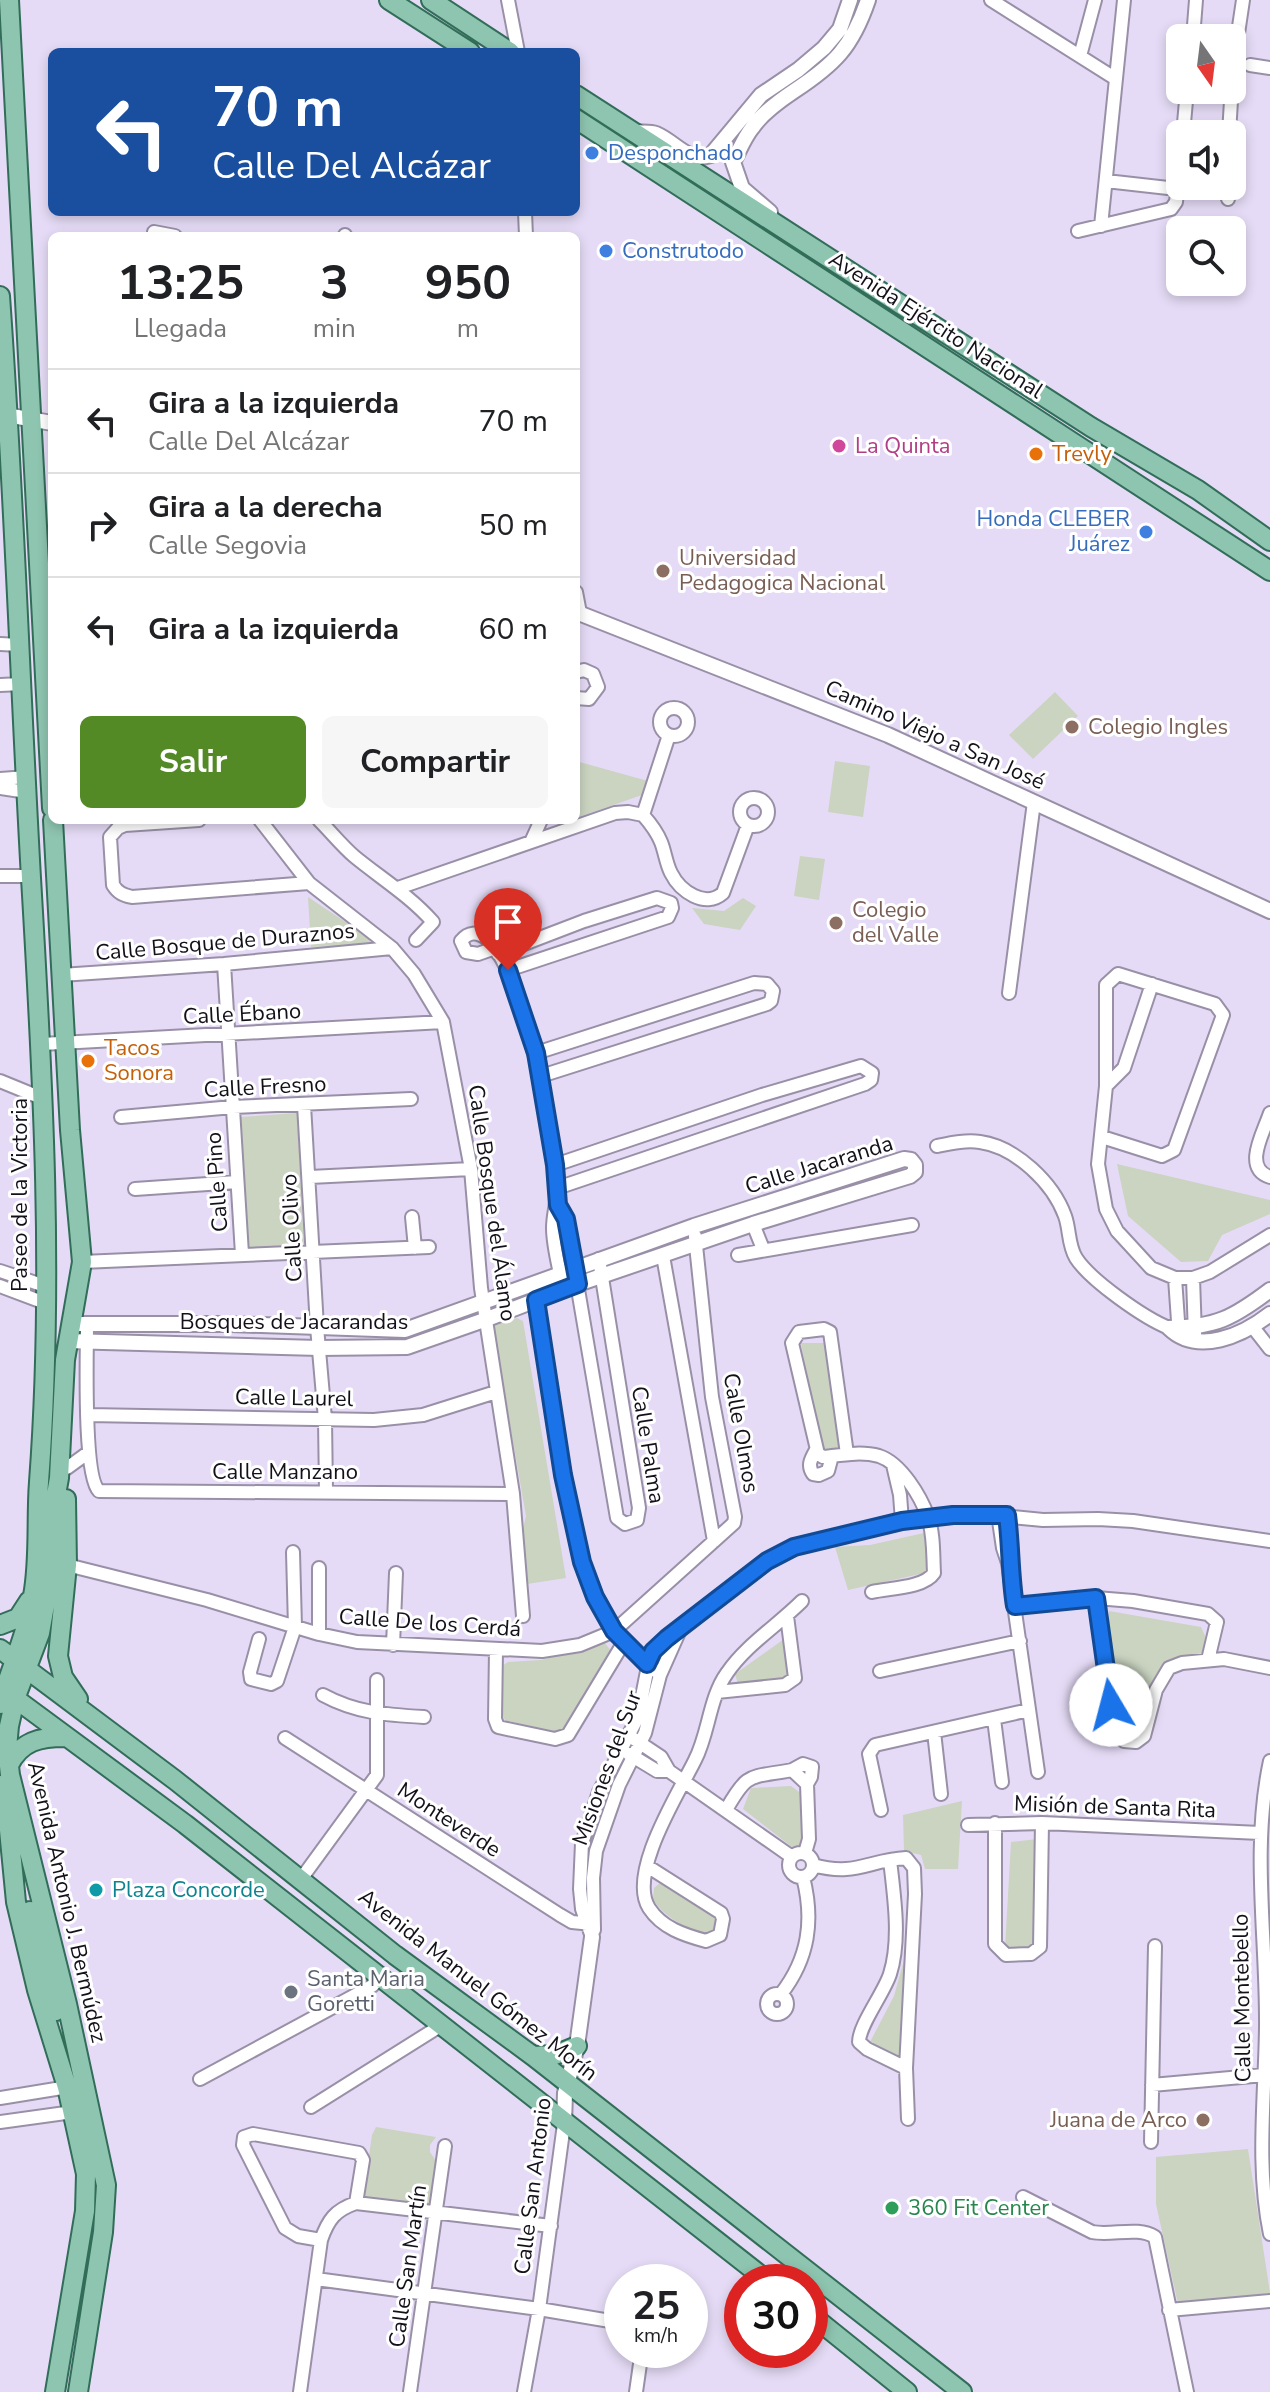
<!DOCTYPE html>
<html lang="es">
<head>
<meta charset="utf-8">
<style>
  :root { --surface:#fff; --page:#f6f6f6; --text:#202124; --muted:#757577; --line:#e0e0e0; --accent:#538a25 }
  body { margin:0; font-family:"Nunito Sans",sans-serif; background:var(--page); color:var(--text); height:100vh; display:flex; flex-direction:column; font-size:30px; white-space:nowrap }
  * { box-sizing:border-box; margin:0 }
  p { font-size:26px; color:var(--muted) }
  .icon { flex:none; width:44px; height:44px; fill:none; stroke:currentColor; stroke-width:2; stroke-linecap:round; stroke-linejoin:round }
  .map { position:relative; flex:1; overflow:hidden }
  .details { position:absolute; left:48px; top:232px; width:532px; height:592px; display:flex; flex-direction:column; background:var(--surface); border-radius:12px; box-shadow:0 4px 12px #0003 }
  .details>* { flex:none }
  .guide { position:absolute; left:48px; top:48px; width:532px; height:168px; border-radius:12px; box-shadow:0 4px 12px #0003; background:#1a4fa0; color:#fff; overflow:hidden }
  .needle { width:52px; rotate:166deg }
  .fabs { position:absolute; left:1166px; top:24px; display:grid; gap:16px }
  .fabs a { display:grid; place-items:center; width:80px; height:80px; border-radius:12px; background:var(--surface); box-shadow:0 4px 12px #0003; font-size:40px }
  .speed { position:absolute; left:604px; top:2264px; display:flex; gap:16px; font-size:40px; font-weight:700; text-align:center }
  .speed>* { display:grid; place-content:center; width:104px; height:104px; border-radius:50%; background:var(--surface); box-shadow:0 4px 12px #0003; line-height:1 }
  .speed small { font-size:20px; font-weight:400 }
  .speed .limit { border:12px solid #d22; background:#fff; color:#111 }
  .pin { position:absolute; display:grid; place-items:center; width:68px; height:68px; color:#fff; margin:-82px -34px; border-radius:50% 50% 50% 0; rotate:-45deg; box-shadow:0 0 8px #0007 }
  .pin .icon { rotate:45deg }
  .me { position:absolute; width:88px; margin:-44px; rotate:352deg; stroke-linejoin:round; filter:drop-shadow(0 0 6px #0008) }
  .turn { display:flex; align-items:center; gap:28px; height:168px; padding:0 32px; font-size:36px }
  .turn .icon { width:104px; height:104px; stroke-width:2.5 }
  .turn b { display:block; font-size:56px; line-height:68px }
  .eta { display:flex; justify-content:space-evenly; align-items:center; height:136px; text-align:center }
  .eta b { font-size:48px; font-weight:700; line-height:56px }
  .cta { display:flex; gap:16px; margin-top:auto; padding:16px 32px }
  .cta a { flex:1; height:92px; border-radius:12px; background:var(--accent); color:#fff; font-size:32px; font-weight:700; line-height:92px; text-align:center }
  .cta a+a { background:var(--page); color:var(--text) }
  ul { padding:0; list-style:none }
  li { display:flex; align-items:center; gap:24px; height:104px; padding:0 32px; border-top:2px solid var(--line) }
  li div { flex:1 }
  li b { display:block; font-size:30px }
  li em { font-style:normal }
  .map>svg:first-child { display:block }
  .green { fill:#cad4c1 }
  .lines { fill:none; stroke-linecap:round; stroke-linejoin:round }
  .minor-casing { stroke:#9990a8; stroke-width:16 }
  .tertiary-casing { stroke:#9990a8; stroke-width:18 }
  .primary-casing { stroke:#326d59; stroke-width:22 }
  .minor { stroke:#fff; stroke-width:12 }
  .tertiary { stroke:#fff; stroke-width:14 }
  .primary { stroke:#8ec5b0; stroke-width:18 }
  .route-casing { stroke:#114b97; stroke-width:20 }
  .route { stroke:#1a73e8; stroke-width:14 }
  .shop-dot { fill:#3f7fe0; stroke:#fff; stroke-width:3 }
  .hotel-dot { fill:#d1479c; stroke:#fff; stroke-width:3 }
  .food-dot { fill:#e8710a; stroke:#fff; stroke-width:3 }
  .education-dot { fill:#8d6e63; stroke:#fff; stroke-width:3 }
  .culture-dot { fill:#0f9aa8; stroke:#fff; stroke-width:3 }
  .worship-dot { fill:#6b7280; stroke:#fff; stroke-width:3 }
  .leisure-dot { fill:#2e9e5b; stroke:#fff; stroke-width:3 }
  .labels { text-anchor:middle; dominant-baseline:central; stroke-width:6; stroke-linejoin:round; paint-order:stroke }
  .shop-label { font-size:22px; fill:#366cbe; stroke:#fff; text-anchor:start }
  .street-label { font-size:22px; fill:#131019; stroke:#fff }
  .hotel-label { font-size:22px; fill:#b23c85; stroke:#fff; text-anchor:start }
  .food-label { font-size:22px; fill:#c56008; stroke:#fff; text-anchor:start }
  .education-label { font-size:22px; fill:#785e54; stroke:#fff; text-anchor:start }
  .culture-label { font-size:22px; fill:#0d838f; stroke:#fff; text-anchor:start }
  .worship-label { font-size:22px; fill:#5b616d; stroke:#fff; text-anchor:start }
  .leisure-label { font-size:22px; fill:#27864d; stroke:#fff; text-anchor:start }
</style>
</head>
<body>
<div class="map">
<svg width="1270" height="2392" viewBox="0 0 1270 2392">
  <rect width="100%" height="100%" fill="#e5dbf6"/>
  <path class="green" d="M1055 692 1078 716 1033 759 1009 735Z
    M576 761 648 781 642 795 576 818Z
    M835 761 870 766 863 817 828 812Z
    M800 856 825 859 819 900 794 896Z
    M308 897 368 937 372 945 311 947Z
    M743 898 756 906 740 930 704 924 692 908 724 911Z
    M297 1113 304 1246 249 1250 240 1117Z
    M1117 1164 1270 1200V1214L1222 1235 1208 1261 1181 1262 1128 1216Z
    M517 1318 523 1321 566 1578 527 1584 520 1543 526 1516 493 1327 497 1324Z
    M801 1343H826L842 1451 820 1455Z
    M924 1533 929 1572 848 1590 835 1547 870 1545Z
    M1109 1611 1201 1627 1206 1638 1202 1653 1176 1658 1158 1672 1136 1737 1122 1733 1108 1618Z
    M784 1639 788 1680 738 1684 735 1674Z
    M605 1643 611 1651 562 1734 505 1720 500 1713 502 1666 508 1662 541 1660Z
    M791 1786 802 1794 803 1839 799 1847H792L743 1809 751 1788Z
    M962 1801 958 1869H925L921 1855 904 1851 903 1815Z
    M1037 1839V1947L1005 1948 1011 1842Z
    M660 1883 719 1917V1932L713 1936C690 1932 666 1918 653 1900L654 1888Z
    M904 1960C913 1989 906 2029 899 2059L869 2044 894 1996Z
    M376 2127 436 2137 430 2145V2152L436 2161 431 2205 363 2197 372 2135Z
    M1248 2149 1270 2293 1178 2304 1156 2204V2157Z"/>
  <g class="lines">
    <g class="minor-casing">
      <path id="minor" d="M508 0 518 52
        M991 0 1116 79
        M1193 38 1196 0
        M1080 56 1095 0
        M1250 65 1270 68
        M1183 134 1187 90
        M1229 134 1233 67 1243 0
        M1106 181 1177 189
        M1225 186 1228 199
        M525 212 526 236
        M1101 226 1124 0
        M1078 231 1171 209 1176 202 1180 162
        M154 232 175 236
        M345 236V235
        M576 592 580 613
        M0 644 20 645
        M576 672 584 670 593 674 598 687 589 699 576 698
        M0 685 22 684
        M660 722a14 14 0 1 1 28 0a14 14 0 1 1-28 0Z
        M0 779 27 777
        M0 788 27 792
        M740 812a14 14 0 1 1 28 0a14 14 0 1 1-28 0Z
        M643 815C650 823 657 832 661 842 665 852 666 863 671 873 680 891 705 909 723 893L748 825
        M643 815 669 735
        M199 820 125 825 118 828 110 837 113 885C118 893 123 895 132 897L309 883
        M260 820 309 883 392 948 414 974 443 1022 471 1169 481 1288 513 1494 523 1616
        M319 820C331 832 342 846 355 857 382 879 410 896 433 922L416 940
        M531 842 541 820
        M0 876H31
        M398 888 615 813 628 812 643 815
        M495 948 478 954 466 952 461 941C468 932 477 931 487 939 505 957 512 981 520 1005 539 1063 552 1124 557 1186 558 1201 553 1213 553 1228 553 1248 560 1270 563 1289
        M498 954 584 921 657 898 671 903 672 908 668 917 508 970
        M224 964 242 1254
        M61 975 224 964 392 948
        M1009 993 1034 802
        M42 1044 443 1022
        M536 1053 754 983 767 984 773 991 771 1001 767 1004 541 1076
        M0 1081 44 1099
        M1106 1086 1124 1068 1152 984
        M304 1105 317 1327 325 1419 326 1492
        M1270 1113C1264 1132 1242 1168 1270 1177
        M121 1117 233 1107 411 1099
        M1102 1137 1162 1156 1174 1150 1223 1015 1215 1004 1118 974 1106 985V1086L1098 1164 1106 1209 1117 1231 1151 1268 1175 1278H1193L1210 1272 1270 1235
        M937 1146C952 1143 966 1140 980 1142 1016 1147 1053 1183 1065 1216 1070 1230 1068 1245 1076 1258 1090 1280 1144 1318 1169 1328
        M555 1165 762 1095 861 1066 872 1073 871 1080 865 1084 557 1188
        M310 1177 471 1169
        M135 1189 237 1182
        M558 1205 566 1219 617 1518 625 1524 637 1520 639 1508 599 1259
        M412 1217 415 1248
        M753 1224 763 1249
        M738 1255 912 1225
        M663 1256 714 1541
        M82 1262 429 1247
        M0 1271 45 1286
        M1175 1278 1179 1335
        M1193 1278 1195 1335
        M0 1286 45 1303
        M536 1300 563 1475 577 1546 587 1578 614 1631 660 1675
        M87 1325C87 1353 83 1476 99 1491L513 1494
        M1252 1326 1270 1349
        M88 1415 374 1420 423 1415 496 1392
        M816 1450C811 1459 807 1465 813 1474L819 1475 828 1471 832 1456
        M847 1454 830 1332 824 1329 799 1332 792 1343 818 1454 823 1457C841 1455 861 1451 879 1456 901 1463 921 1497 928 1517 934 1534 933 1555 934 1573 924 1588 890 1588 872 1592
        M893 1465 900 1495 902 1521
        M67 1468 89 1452
        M998 1514 1003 1548 1008 1563 1038 1772
        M67 1565 207 1600 319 1634 357 1642 542 1651 580 1645 614 1631 734 1523 735 1517 712 1397 695 1236
        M319 1568V1634
        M1096 1598 1115 1732 1124 1741 1136 1742 1144 1736 1156 1690 1169 1668 1182 1663 1224 1659 1270 1668
        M1015 1606 1096 1598 1133 1601 1208 1614 1217 1622 1208 1660
        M259 1639 250 1672 251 1679 271 1684 277 1681 295 1627 293 1552
        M393 1645 396 1573
        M496 1650 495 1719 498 1727 555 1739 568 1735 624 1642
        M880 1671 1020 1641
        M717 1692 785 1685 795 1678 787 1616
        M323 1695C356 1713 387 1715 424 1717
        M994 1719 1002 1782
        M934 1732 941 1794
        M285 1738 560 1915 572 1922 592 1924
        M634 1739 661 1757 669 1771
        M629 1754 657 1771H669
        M1270 1761C1251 1850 1267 1938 1266 2028 1265 2098 1256 2165 1270 2234
        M792 1770 803 1764 812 1767 811 1777 807 1784
        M669 1771 792 1857
        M726 1810C748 1771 749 1778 792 1770L807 1784 809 1839 805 1853
        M881 1810 869 1754 875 1745 1029 1710
        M995 1823V1944L1006 1955 1031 1954 1040 1947 1042 1823
        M968 1825 1042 1823 1260 1833
        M789 1865a12 12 0 1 1 24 0a12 12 0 1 1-24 0Z
        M890 1860C894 1896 901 1939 890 1974 884 1993 859 2025 859 2042L867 2049 906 2068
        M813 1865C856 1877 868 1860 906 1858L914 1868 915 1894 906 2068 908 2119
        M647 1866 721 1913 723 1919 720 1935 706 1941C684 1935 662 1928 649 1908 627 1873 680 1791 695 1760 709 1733 709 1698 727 1673 746 1645 778 1625 802 1601
        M301 1879 377 1775V1680
        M594 1930 593 1878 596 1851 619 1785 645 1733 660 1675 680 1630
        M592 1937 582 1909 580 1889 582 1843 599 1792 638 1717 650 1656 667 1638 780 1553 808 1543 902 1521 981 1514 1043 1520 1098 1519 1133 1521 1270 1541
        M767 2004a10 10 0 1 1 20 0a10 10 0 1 1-20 0Z
        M781 1994C809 1958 814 1920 803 1877
        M200 2079 372 1986 380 1978
        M1152 2085 1264 2075
        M0 2098 74 2086
        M311 2107 440 2026
        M0 2122 80 2111
        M1151 2142 1155 1946
        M1023 2197 1092 2232C1112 2236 1138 2226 1155 2237L1187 2392
        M321 2240 298 2236 285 2228 243 2145 244 2137 253 2134 359 2153 363 2160 356 2203
        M316 2279 539 2309 622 2323
        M1169 2310 1270 2301
        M300 2392 321 2240C328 2220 335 2210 356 2203L551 2226
        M410 2392 445 2146
        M524 2392 539 2309 564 2124
        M636 2392 642 2350"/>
    </g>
    <g class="tertiary-casing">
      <path id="tertiary" d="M635 132C641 133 650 132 656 134 677 143 686 163 711 155L761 95 798 70 824 48 840 29 850 0
        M770 212 742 188 733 162C739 151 744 138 752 128 762 113 779 101 794 91 835 64 852 47 868 0
        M0 414 52 423
        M576 612 888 735 1270 911
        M1169 1328C1198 1356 1243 1335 1270 1314
        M1169 1328C1216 1327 1233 1318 1270 1290
        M68 1341 319 1348 407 1347 487 1319 578 1284 753 1224 910 1176 915 1172V1165L911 1160 904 1159 694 1226 405 1330 230 1324H73
        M564 2124 565 2093 577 2046 592 1937"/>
    </g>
    <g class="primary-casing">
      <path id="primary" d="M9 0 52 808
        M389 0 470 52
        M431 0 510 52
        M576 95 1091 427 1198 490 1270 541
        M576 119 1270 571
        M0 296C14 490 20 684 31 878 43 1080 54 1281 39 1482 36 1520 40 1559 33 1596 27 1633 11 1668 0 1704
        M53 820 70 1130 82 1262 65 1360 59 1478 55 1500 47 1594 40 1633 15 1699 9 1726 7 1748 10 1775 67 2004 106 2185 103 2232 78 2392
        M66 1499 67 1565 58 1656 63 1677 78 1699
        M0 1625 18 1618 29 1601
        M0 1649 175 1780 395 1955 533 2056 962 2392
        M9 1694 185 1824 769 2282
        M9 1765C21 1741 40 1737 65 1737
        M0 1785 9 1830 16 1902 37 1990 67 2087 86 2174 85 2211 55 2392
        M30 1911 56 2011
        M533 2056 555 2055 577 2046
        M810 2314 907 2392"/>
    </g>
    <use href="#minor" class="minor"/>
    <use href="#tertiary" class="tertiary"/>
    <use href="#primary" class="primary"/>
  </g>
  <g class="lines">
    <g class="route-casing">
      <path id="route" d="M508 970 536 1053 555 1165 558 1205 566 1219 578 1284 536 1300 563 1475 582 1562 595 1597 614 1631 647 1664 653 1651 667 1638 767 1561 794 1547 902 1521 953 1515H1007C1011 1546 1010 1575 1015 1606L1096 1598 1111 1705"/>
    </g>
    <use href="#route" class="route"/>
  </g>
  <g class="shop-dot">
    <circle cx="592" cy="153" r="8"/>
    <circle cx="606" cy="251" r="8"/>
    <circle cx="1146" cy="532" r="8"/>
  </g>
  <circle class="hotel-dot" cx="839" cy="446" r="8"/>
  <g class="food-dot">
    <circle cx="1036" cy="454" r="8"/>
    <circle cx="88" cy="1061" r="8"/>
  </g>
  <g class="education-dot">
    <circle cx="663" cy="571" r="8"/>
    <circle cx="1072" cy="727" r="8"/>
    <circle cx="836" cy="923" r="8"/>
    <circle cx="1203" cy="2120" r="8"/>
  </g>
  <circle class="culture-dot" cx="96" cy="1890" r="8"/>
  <circle class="worship-dot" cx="291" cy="1992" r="8"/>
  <circle class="leisure-dot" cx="892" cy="2208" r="8"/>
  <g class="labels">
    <g class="shop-label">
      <text x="608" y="153">Desponchado</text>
      <text x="622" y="251">Construtodo</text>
      <text x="1130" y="519" text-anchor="end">Honda CLEBER<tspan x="1130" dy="25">Juárez</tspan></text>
    </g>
    <g class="street-label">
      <text transform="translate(936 325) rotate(33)">Avenida Ejército Nacional</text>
      <text transform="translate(935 735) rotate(24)">Camino Viejo a San José</text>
      <text transform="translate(225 942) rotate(-5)">Calle Bosque de Duraznos</text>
      <text transform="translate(242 1014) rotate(-3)">Calle Ébano</text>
      <text transform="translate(265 1087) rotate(-3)">Calle Fresno</text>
      <text transform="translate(819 1165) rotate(-17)">Calle Jacaranda</text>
      <text transform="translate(217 1182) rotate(-94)">Calle Pino</text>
      <text transform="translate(20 1195) rotate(-90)">Paseo de la Victoria</text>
      <text transform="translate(492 1203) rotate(82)">Calle Bosque del Álamo</text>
      <text transform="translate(292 1228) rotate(-93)">Calle Olivo</text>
      <text x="294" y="1322">Bosques de Jacarandas</text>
      <text transform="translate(294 1398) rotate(1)">Calle Laurel</text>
      <text transform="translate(741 1433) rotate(80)">Calle Olmos</text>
      <text transform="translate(648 1445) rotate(81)">Calle Palma</text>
      <text x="285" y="1472">Calle Manzano</text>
      <text transform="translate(430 1623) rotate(4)">Calle De los Cerdá</text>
      <text transform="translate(607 1768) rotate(-70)">Misiones del Sur</text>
      <text transform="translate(1115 1807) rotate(2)">Misión de Santa Rita</text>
      <text transform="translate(449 1820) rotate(33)">Monteverde</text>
      <text transform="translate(67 1902) rotate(77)">Avenida Antonio J. Bermúdez</text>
      <text transform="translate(478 1985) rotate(38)">Avenida Manuel Gómez Morín</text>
      <text transform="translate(1242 1998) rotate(-91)">Calle Montebello</text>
      <text transform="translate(533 2186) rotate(-83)">Calle San Antonio</text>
      <text transform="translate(408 2266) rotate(-82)">Calle San Martín</text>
    </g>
    <g class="hotel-label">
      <text x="855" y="446">La Quinta</text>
    </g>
    <g class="food-label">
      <text x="1052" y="454">Trevly</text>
      <text x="104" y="1048">Tacos<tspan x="104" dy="25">Sonora</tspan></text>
    </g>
    <g class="education-label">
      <text x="679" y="558">Universidad<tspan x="679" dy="25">Pedagogica Nacional</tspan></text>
      <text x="1088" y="727">Colegio Ingles</text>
      <text x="852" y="910">Colegio<tspan x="852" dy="25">del Valle</tspan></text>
      <text x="1187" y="2120" text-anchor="end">Juana de Arco</text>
    </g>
    <g class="culture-label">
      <text x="112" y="1890">Plaza Concorde</text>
    </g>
    <g class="worship-label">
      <text x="307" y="1979">Santa Maria<tspan x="307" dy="25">Goretti</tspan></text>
    </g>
    <g class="leisure-label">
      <text x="908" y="2208">360 Fit Center</text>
    </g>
  </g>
</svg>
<div class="fabs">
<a><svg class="needle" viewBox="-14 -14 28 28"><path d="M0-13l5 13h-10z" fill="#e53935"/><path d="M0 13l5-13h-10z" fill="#757577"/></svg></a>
<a><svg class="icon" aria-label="sound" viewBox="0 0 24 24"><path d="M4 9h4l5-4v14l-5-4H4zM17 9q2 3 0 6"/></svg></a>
<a><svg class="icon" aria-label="search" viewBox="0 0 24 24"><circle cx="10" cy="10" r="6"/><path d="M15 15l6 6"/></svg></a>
</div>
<div class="speed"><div>25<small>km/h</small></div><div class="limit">30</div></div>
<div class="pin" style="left:508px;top:970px;background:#d93025"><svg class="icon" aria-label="arrive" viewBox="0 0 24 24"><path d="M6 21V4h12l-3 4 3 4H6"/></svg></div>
<svg class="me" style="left:1111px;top:1705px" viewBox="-20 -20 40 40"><circle r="19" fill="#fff"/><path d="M0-13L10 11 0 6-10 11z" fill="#1a73e8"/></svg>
<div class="guide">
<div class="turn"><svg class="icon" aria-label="left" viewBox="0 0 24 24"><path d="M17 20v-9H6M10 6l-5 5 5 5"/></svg><div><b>70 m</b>Calle Del Alcázar</div></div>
</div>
<section class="details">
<div class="eta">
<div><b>13:25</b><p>Llegada</p></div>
<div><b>3</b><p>min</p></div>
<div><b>950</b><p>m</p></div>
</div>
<ul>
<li><svg class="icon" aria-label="left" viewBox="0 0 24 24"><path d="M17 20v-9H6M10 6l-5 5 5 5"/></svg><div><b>Gira a la izquierda</b><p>Calle Del Alcázar</p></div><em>70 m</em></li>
<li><svg class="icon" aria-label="right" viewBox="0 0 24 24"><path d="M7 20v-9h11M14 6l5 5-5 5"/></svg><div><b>Gira a la derecha</b><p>Calle Segovia</p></div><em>50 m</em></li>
<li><svg class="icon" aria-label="left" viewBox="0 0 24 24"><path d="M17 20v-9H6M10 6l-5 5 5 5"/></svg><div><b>Gira a la izquierda</b></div><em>60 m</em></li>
</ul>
<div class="cta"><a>Salir</a><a>Compartir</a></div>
</section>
</div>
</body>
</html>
